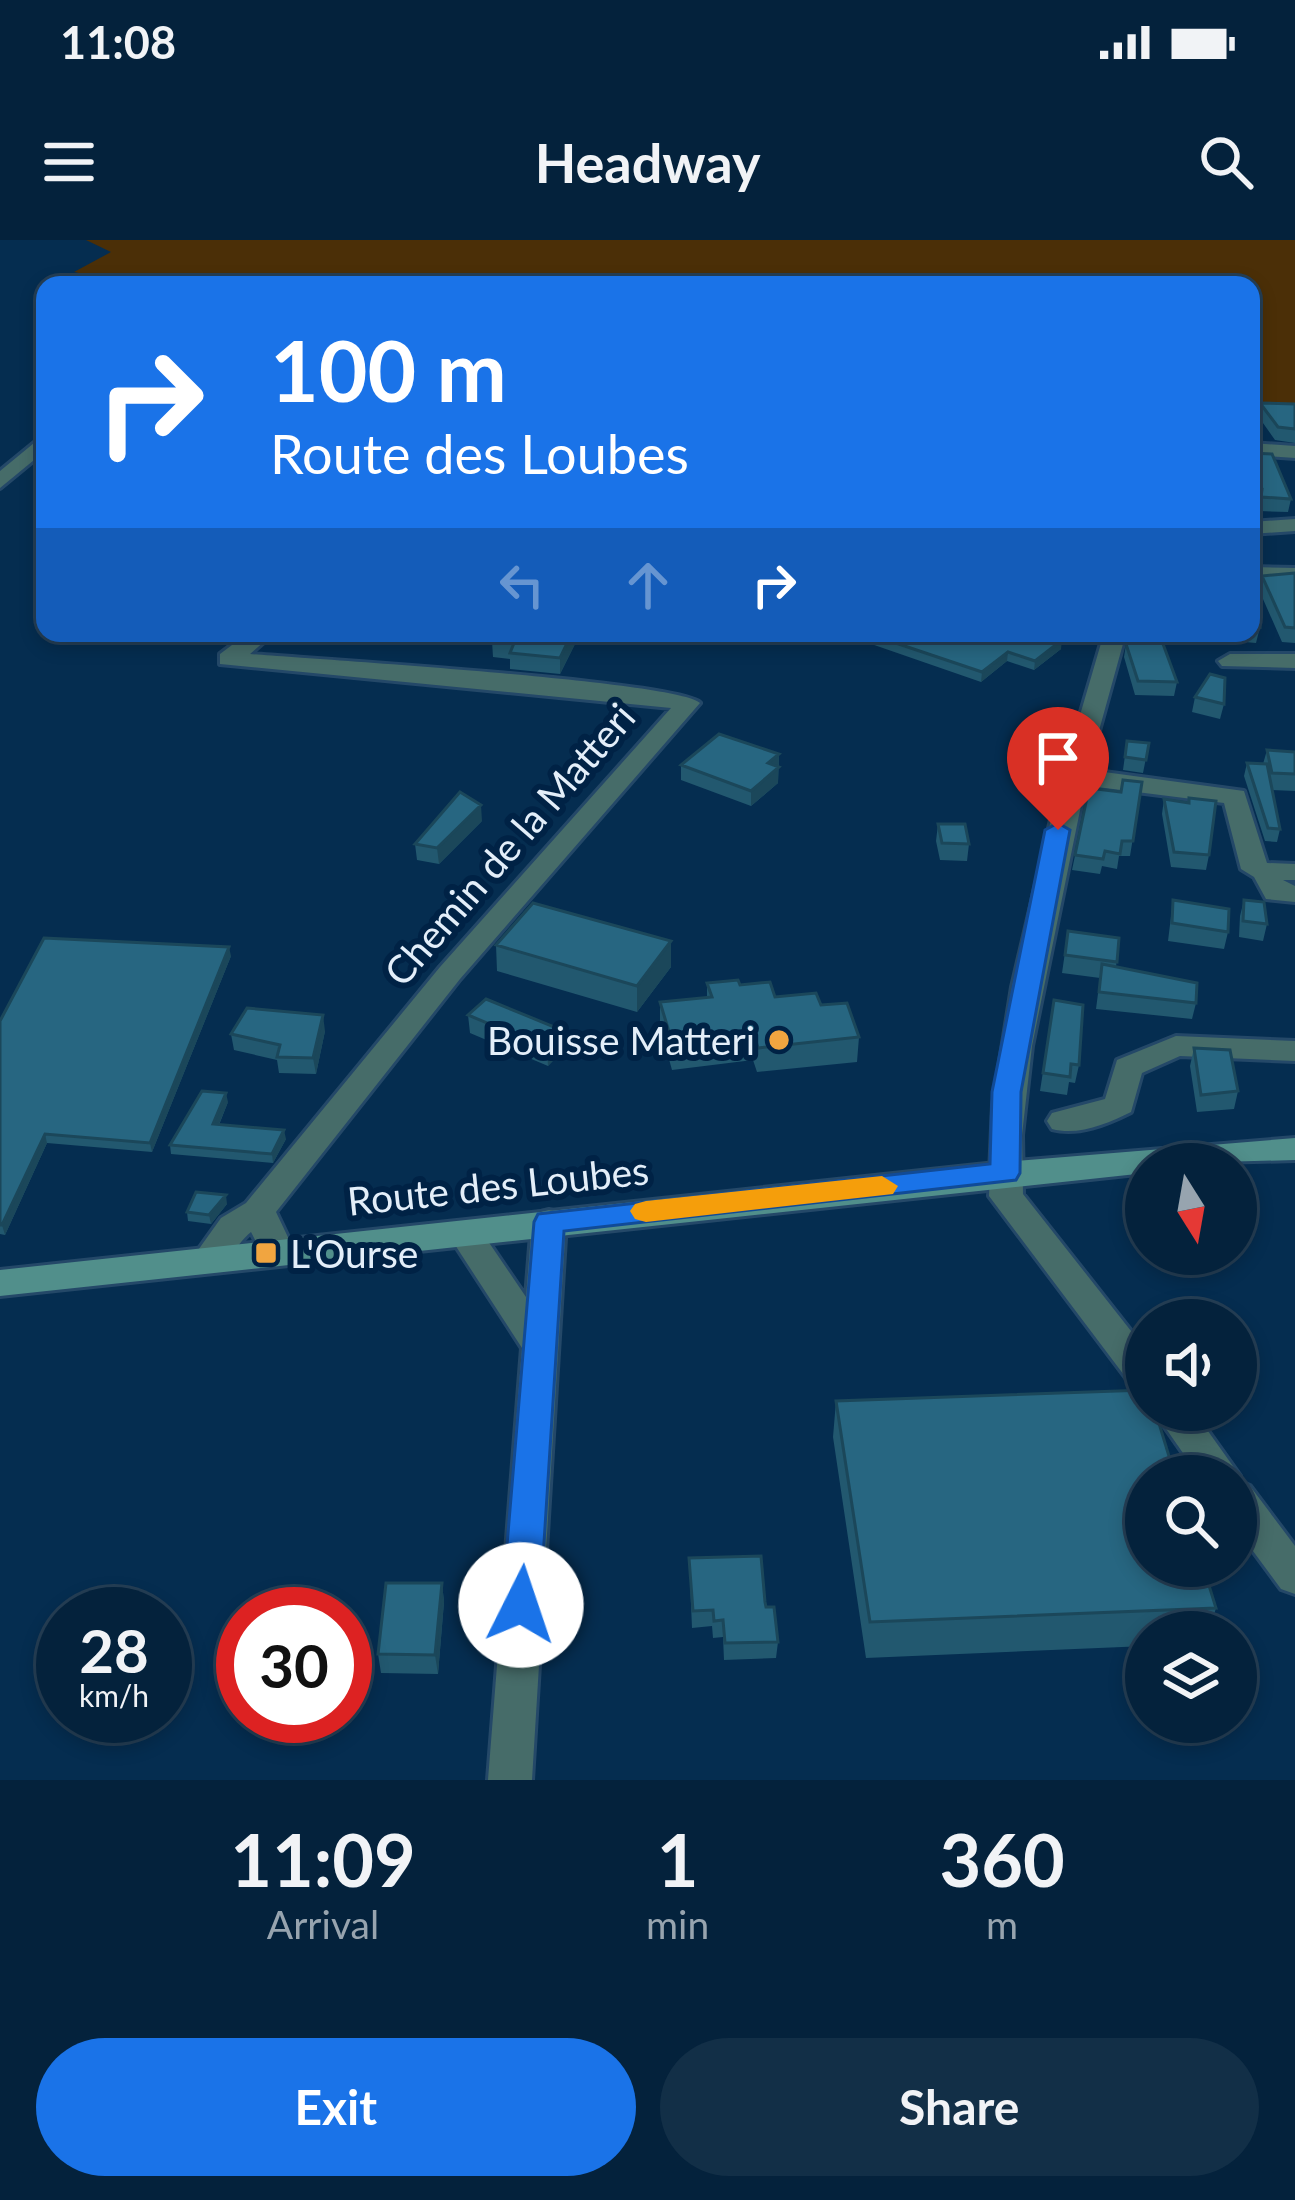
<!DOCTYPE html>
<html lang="en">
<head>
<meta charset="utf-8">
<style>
  :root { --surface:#04223c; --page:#122f47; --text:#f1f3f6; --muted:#97a4af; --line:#253f56; --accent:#1a73e8 }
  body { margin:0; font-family:Lato,sans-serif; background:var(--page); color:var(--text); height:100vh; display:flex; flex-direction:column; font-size:45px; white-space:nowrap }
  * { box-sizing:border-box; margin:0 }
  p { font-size:39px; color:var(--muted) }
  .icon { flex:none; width:66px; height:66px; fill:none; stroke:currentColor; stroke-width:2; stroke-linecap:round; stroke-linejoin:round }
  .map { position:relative; height:1540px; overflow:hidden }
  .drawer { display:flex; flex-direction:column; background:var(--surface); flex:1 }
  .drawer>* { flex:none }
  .guide { position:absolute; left:36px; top:36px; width:1224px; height:366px; border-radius:24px; box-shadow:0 6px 18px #0003,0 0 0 3px var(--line); background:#1a73e8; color:#fff; overflow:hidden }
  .needle { width:78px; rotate:169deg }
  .tools { position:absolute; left:1125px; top:903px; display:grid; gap:24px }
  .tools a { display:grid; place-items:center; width:132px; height:132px; border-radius:50%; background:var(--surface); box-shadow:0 6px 18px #0003,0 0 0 3px var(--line); font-size:60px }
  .speed { position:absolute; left:36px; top:1347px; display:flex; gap:24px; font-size:60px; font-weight:700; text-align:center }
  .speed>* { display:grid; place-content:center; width:156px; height:156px; border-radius:50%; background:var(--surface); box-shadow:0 6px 18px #0003,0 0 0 3px var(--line); line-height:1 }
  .speed small { font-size:30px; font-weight:400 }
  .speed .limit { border:18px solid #d22; background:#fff; color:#111 }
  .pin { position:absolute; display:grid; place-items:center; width:102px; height:102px; color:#fff; margin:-123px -51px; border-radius:50% 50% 50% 0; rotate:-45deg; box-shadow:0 0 12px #0007 }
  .pin .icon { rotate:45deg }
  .me { position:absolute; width:132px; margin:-66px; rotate:4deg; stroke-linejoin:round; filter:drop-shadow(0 0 9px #0008) }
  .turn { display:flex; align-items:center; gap:42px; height:252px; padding:0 36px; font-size:54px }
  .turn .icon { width:156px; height:156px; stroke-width:2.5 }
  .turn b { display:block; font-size:84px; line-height:102px }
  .lanes { display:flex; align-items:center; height:114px; padding:0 36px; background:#0003; justify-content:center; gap:60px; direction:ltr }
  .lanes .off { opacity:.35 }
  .eta { display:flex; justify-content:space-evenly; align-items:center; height:204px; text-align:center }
  .eta b { font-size:72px; font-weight:700; line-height:84px }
  .cta { display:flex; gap:24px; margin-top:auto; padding:24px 36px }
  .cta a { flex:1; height:138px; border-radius:72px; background:var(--accent); color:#fff; font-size:48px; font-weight:700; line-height:138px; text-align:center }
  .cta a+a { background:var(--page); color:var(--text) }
  .status { display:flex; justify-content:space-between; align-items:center; height:84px; padding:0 60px; background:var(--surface); direction:ltr }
  .status svg { height:33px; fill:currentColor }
  header { display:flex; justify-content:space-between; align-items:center; height:156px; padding:0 36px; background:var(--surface); font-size:54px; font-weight:700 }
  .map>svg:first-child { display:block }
  .green { fill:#4b2f07 }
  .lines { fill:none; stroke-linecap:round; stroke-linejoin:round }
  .minor-casing { stroke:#244868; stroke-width:6 }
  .secondary-casing { stroke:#244868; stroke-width:6 }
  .minor { fill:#466c69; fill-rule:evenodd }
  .secondary { fill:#518f8b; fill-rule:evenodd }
  .wall { fill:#22586f }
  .shaded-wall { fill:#1b475a }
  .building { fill:#276681; stroke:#1b475a; stroke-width:3 }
  .route { fill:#1a73e8; stroke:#114b97; stroke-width:3 }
  .slow { fill:#f59e0b }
  .poi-dot { fill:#f1a540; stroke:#002245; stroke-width:4.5 }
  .labels { text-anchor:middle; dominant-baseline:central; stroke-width:12; stroke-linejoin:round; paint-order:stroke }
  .street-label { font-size:39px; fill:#e3eef9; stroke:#002245 }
  .poi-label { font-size:39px; fill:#e3eef9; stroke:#002245; text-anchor:end }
</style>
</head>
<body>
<div class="status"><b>11:08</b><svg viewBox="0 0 49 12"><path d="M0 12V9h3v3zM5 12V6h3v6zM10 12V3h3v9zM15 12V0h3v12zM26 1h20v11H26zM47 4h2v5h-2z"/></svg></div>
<header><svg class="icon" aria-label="menu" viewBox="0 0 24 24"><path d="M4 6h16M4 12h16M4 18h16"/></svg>Headway<svg class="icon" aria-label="search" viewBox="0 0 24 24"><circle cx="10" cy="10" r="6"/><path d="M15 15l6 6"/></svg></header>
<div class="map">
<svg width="1295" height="1540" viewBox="0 0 1295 1540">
  <rect width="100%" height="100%" fill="#052d50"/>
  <path class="green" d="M86 0H1295V170L1251 169V45H136L74 32 111 12Z"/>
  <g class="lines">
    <g class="minor-casing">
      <path id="minor" d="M45 194V211L0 248V231Z
        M1251 203 1295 206V218L1251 215Z
        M1295 279V291L1251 294V282Z
        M1251 327 1295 328V342L1251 341Z
        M248 393H274L250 414C310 419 676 441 700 463L460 739 276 972 295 1012 290 1021 278 1025 266 1021 251 992C231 1008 225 1038 196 1029L191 1020 221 978 246 963 440 727 671 468 220 424V414Z
        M1104 393H1126L1087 534 1097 531 1244 551 1267 623 1295 624V640H1283L1295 646V662L1266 659 1254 637 1241 629 1224 563 1097 547 1086 541 1032 806 1022 895 1023 954 1146 1110V1151L1133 1147 989 956 993 865 1012 747 1057 554Z
        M1230 414H1295V428L1222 426 1218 421Z
        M1176 796 1295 801V821L1180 816 1142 833 1131 872C1107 884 1078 896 1052 889L1047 881 1052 873 1105 859 1117 820Z
        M549 970 561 973 566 982 532 1540H488L522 1108 446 991 451 982H475L526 1057 532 982 537 973Z
        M1153 1170H1193L1240 1236 1238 1241 1250 1246 1295 1306V1354L1281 1349 1236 1288V1236H1199Z"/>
    </g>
    <g class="secondary-casing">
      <path id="secondary" d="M1295 898V920L1146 924V933L0 1056V1030L1005 922Z"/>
    </g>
    <use href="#minor" class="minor"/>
    <use href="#secondary" class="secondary"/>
  </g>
  <path class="wall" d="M1260 163 1295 164V203L1275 200 1258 176Z
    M1251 213 1291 259 1288 272 1259 271V262L1251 260Z
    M1295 333V403L1282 402 1259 350 1262 336Z
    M1251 366 1260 387 1256 403 1234 401 1233 393H1251Z
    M854 393H1066L1065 397 1061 400V409L1034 430 1007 421 981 442 854 398Z
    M1170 393H1226L1225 400 1172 396Z
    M492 401 575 404 560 434 510 429V419L493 417Z
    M1126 404 1177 442 1174 456 1135 455 1124 417Z
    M1195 457 1224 464 1220 479 1192 472Z
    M1127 501 1149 503 1143 533 1123 530Z
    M1267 510 1295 512V551L1272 550 1280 589 1277 602 1265 601 1244 536 1247 523 1263 524Z
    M779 514 778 543 751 566 681 540V525Z
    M1142 542 1130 616H1119L1117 629 1102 626 1100 634 1072 630 1089 548 1121 552Z
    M1164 559 1209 615 1206 630 1171 627 1162 574Z
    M482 581 439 624 417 620 415 604Z
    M938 584 969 604 967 621 940 620 936 601Z
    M1173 660 1228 692 1224 709 1168 701Z
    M1244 660 1267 684 1263 701 1239 697 1240 676Z
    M1068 691 1119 698 1116 727 1196 763 1192 779 1096 769 1100 738 1062 733Z
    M496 705 671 727 637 772 497 731Z
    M231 716 152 912 47 903 5 995 0 994V781Z
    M707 743 740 745 775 757 821 765 859 797 857 822 757 832 753 820 672 830 660 787V762L707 758Z
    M1054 760 1079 825 1075 843 1069 842 1067 855 1040 851Z
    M468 775 564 809 548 826 470 793Z
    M325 791 316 834 279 833 277 820 234 810 231 794Z
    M1194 808 1238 851 1234 869 1197 872 1190 826Z
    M228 862 219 885 286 899 273 923 171 914 170 905Z
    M227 964 211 984 188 981 187 972Z
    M836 1161 1216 1368 1209 1392H1146V1406L866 1418 833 1197Z
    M689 1318 778 1402 776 1418 724 1420 723 1397 713 1398 712 1386 692 1388Z
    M442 1343 444 1362 438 1434 381 1433 378 1414Z"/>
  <path class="shaded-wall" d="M572 393H574L575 404 560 434V418Z
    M1062 400 1061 409 1034 430 1035 421Z
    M1008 412 1007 421 981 442 982 432Z
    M779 514 778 543 751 566V551L768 523Z
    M481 565 482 581 439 624 437 608Z
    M671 701V727L637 772V746Z
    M229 707 231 716 152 912 150 903Z
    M323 775 325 791 316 834 313 818Z
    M564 791V809L548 826 547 808Z
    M226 853 228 862 215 894 213 884Z
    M284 890 286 899 273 923 272 914Z
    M45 894 47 903 5 995 2 985Z
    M226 955 227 964 211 984 209 975Z
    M442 1343 444 1362 438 1434 435 1415Z"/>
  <path class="building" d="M1260 163 1295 164V189L1278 187Z
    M1251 213 1272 214 1291 259 1261 257 1262 249 1251 246Z
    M1295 333V388L1285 387 1262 336Z
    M1251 366 1257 367 1260 387 1251 386Z
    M496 393H572L560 418 510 413 514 403 492 401Z
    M866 393H1060L1054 397 1062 400 1035 421 1008 412 982 432Z
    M1129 393H1159L1177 442 1138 441 1126 404Z
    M1210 434 1225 438 1224 464 1195 457Z
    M719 494 779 514 768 523 779 527 751 551 681 525Z
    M1127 501 1149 503 1146 520 1125 517Z
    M1267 510 1295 512V534L1272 533Z
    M1247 523 1267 524 1280 589 1268 588Z
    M1123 540 1142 542 1133 601H1122L1120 614 1105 611 1103 619 1075 615 1089 548 1121 552Z
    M460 552 481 565 437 608 415 604Z
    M1189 558 1216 561 1209 615 1174 612 1164 559 1189 563Z
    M938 584H965L969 604 942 603Z
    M1173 660 1229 669 1228 692 1172 683Z
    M1244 660 1264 662 1267 684 1243 681Z
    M533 663 671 701 637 746 496 705Z
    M1068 691 1119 698 1117 722 1065 715Z
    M44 698 229 707 150 903 45 894 2 985H0V781Z
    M1102 724 1197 743 1196 763 1099 752Z
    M738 740 740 745 770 742 775 757 816 753 821 765 847 763 859 797 758 808 754 795 673 805 660 762 712 757 707 743Z
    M486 759 564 791 547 808 468 775Z
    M1054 760 1083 765 1079 825 1071 824 1070 837 1043 833Z
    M247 768 323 775 313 818 277 817 280 805 231 794Z
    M1194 808 1230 810 1238 851 1201 855Z
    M202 851 226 853 213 884 284 890 272 914 170 905Z
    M196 952 226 955 209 975 187 972Z
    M1146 1150V1170H1155L1175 1236H1146V1326H1203L1216 1368 870 1382 836 1161Z
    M761 1316 765 1362 766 1367H774L778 1402 725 1403 723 1380 714 1381 713 1370 693 1371 689 1318Z
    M386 1343H442L435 1415 378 1414Z"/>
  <path class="route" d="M1058 583 1070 590 1021 852 1020 933 1016 940 564 991 540 1365 534 1376 521 1381 508 1376 502 1365 534 982 538 974 990 924 992 852 1045 590Z"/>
  <path class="slow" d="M882 936 898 946 893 954 646 982 635 979 630 971 635 964 646 961Z"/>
  <g class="poi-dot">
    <circle cx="779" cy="800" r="12"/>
    <rect x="254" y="1001" width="24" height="24" rx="6"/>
  </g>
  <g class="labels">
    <g class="street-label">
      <text transform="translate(509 604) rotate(-49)">Chemin de la Matteri</text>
      <text transform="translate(498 945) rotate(-6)">Route des Loubes</text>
    </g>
    <g class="poi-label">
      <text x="755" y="800">Bouisse Matteri</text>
      <text x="290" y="1013" text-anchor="start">L'Ourse</text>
    </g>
  </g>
</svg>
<div class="tools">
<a><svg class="needle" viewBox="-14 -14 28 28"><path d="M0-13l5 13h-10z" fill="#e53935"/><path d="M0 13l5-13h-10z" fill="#97a4af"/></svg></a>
<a><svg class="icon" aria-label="sound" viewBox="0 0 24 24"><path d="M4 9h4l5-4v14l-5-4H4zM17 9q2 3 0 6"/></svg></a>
<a><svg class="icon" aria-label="search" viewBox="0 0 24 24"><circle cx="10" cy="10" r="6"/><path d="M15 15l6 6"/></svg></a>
<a><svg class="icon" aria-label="layers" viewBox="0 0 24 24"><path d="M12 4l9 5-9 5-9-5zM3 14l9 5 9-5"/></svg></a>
</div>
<div class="speed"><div>28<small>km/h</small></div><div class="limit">30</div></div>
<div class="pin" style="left:1058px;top:590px;background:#d93025"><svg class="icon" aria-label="arrive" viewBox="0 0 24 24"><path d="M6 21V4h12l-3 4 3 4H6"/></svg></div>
<svg class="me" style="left:521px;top:1365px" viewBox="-20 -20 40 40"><circle r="19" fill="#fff"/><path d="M0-13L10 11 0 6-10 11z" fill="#1a73e8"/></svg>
<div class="guide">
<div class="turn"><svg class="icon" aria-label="right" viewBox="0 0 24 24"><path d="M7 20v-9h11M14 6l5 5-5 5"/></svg><div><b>100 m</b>Route des Loubes</div></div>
<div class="lanes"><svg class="icon off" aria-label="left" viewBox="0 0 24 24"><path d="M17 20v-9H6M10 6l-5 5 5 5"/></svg><svg class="icon off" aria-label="ahead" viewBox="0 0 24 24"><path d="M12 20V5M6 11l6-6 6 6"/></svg><svg class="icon" aria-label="right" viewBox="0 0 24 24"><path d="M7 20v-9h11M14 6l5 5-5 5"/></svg></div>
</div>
</div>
<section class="drawer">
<div class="eta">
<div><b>11:09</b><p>Arrival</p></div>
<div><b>1</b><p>min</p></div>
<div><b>360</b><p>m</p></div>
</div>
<div class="cta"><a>Exit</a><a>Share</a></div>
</section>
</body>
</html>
